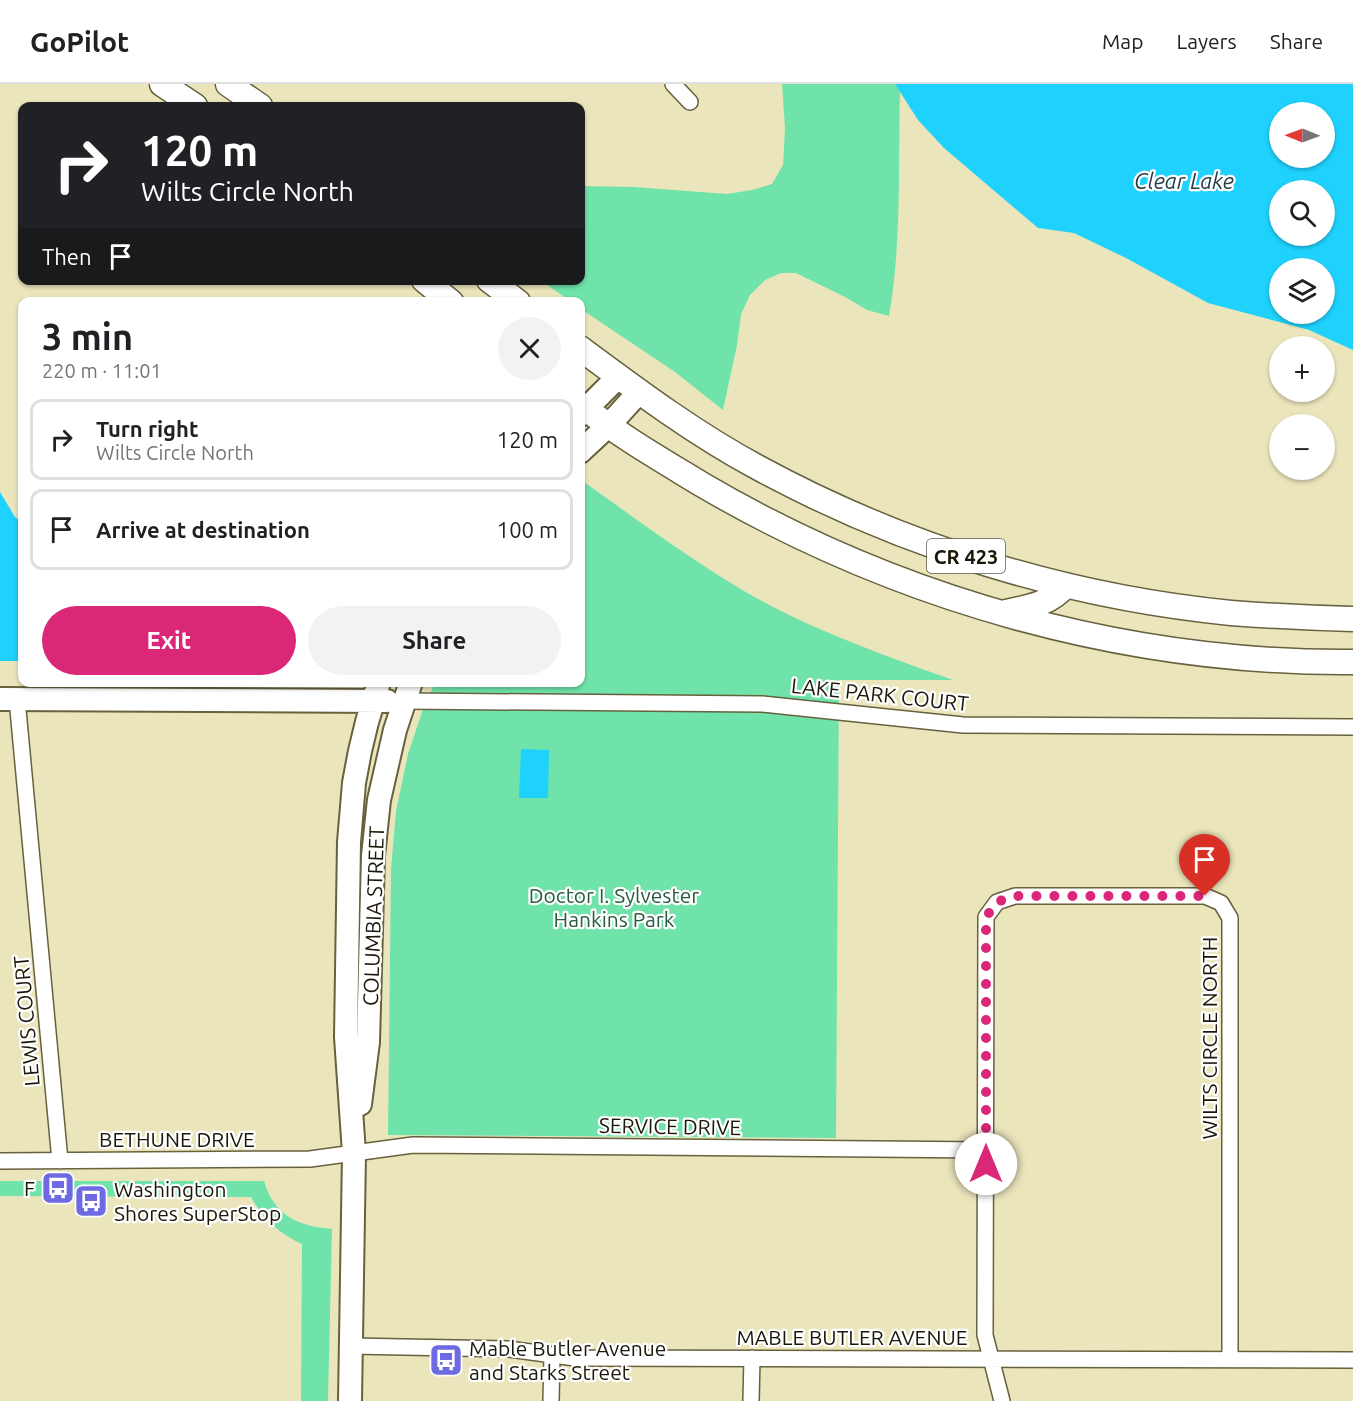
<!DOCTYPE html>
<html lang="en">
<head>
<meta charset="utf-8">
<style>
  :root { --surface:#fff; --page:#f2f2f2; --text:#202124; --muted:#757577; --line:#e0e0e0; --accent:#db2777 }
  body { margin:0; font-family:Ubuntu,sans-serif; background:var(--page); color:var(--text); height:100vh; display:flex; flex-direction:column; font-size:22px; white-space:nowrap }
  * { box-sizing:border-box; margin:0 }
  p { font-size:20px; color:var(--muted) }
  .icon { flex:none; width:33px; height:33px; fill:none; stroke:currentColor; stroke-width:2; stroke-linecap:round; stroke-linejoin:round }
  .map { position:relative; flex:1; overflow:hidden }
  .side { position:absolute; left:18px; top:213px; width:567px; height:390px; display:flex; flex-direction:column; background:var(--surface); border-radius:12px; box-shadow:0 2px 4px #0004 }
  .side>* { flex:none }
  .top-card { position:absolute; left:18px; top:18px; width:567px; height:183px; border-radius:12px; box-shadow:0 2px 4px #0004; background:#202124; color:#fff; overflow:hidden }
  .needle { width:39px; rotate:271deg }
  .buttons { position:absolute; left:1269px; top:18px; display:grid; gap:12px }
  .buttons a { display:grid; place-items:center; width:66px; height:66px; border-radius:50%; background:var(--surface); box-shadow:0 2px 4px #0004; font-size:30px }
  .pin { position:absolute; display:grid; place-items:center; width:51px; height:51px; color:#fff; margin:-62px -26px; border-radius:50% 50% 50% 0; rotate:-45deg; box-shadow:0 0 6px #0007 }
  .pin .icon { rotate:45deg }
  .me { position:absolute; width:66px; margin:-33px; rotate:0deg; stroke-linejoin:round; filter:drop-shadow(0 0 4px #0008) }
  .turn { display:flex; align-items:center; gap:21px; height:126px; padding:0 24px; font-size:27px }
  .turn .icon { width:78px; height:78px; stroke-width:2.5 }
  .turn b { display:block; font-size:42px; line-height:51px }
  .then { display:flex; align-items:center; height:57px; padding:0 24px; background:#0003; gap:12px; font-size:22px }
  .round { display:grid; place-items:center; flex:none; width:63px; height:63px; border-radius:32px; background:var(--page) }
  .summary { display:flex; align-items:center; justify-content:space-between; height:102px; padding:0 24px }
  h1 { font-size:36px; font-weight:700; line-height:45px }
  .cta { display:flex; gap:12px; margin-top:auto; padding:12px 24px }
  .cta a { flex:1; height:69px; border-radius:36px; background:var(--accent); color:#fff; font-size:24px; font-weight:700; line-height:69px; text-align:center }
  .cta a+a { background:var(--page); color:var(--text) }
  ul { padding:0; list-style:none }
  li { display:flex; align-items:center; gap:18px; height:81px; margin:0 12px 9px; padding:0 12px; border:3px solid var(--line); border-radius:12px }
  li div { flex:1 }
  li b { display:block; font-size:22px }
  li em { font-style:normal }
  header { display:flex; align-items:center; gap:36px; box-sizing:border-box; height:84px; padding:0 30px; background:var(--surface); border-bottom:2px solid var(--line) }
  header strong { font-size:28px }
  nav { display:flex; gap:33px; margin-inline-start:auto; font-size:21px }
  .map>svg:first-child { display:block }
  .green { fill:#6fe3aa }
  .water { fill:#1fd2fd; fill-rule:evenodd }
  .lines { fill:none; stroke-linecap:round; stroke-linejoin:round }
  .street-casing { stroke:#67613d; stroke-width:18 }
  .secondary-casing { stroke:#67613d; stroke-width:26 }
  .primary-casing { stroke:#67613d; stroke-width:27 }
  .street { stroke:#fff; stroke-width:15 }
  .secondary { stroke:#fff; stroke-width:22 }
  .primary { stroke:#fff; stroke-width:24 }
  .route { stroke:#db2777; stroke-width:10; stroke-dasharray:0 18 }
  .labels { text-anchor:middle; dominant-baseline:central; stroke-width:4.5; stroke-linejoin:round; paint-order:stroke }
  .shield { fill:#fff; stroke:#5f5d52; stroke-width:1.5 }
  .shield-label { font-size:20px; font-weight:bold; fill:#1a1708 }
  .street-label { font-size:21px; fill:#1a1708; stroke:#fff }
  .park-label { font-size:21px; fill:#295b43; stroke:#fff }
  .poi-label { font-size:21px; fill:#1a1708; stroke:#fff; text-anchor:start }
  .water-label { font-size:22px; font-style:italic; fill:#263f47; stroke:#fff }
</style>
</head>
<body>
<header>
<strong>GoPilot</strong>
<nav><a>Map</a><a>Layers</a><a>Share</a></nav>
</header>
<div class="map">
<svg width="1353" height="1317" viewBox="0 0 1353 1317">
  <rect width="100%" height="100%" fill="#ebe5bc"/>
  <path class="green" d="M782 0H895L900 7C898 81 902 158 889 232L867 226 847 214 796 189H781L765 196 750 211 741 230 737 261 723 326 675 288 581 225 580 218 570 217 542 197 580 196 581 102 634 103 727 110 752 106 772 100 783 81 785 44Z
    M581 396C645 441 717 496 787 530 841 556 897 576 953 596H839L836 1054 388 1051 391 785 396 727 408 670 423 625 435 599 580 598Z
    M0 1097H264C274 1132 298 1142 332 1145L328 1317H301L302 1160C279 1149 263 1135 251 1113L0 1112Z"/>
  <path class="water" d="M895 0H1353V266L1309 246 1208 219 1128 175 1074 149 1038 144 944 64 918 36ZM1280 28H1324V74H1280ZM1280 106H1324V152H1280ZM1280 184H1324V230H1280Z
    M0 408 15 433 22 439V577H0Z
    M521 665 549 666 548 714H519Z"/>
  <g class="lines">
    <g class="street-casing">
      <path id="street" d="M673 0 690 18
        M17 615 60 1077
        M404 617 762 620 963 641 1353 643
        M0 1077 310 1075 413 1061 986 1066
        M351 1262 508 1265 575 1274 1353 1276
        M551 1317 552 1271
        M751 1317 752 1274
        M1002 1317 985 1251 986 833 997 818 1015 812H1205L1221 819 1230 834V1275"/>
    </g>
    <g class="secondary-casing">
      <path id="secondary" d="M580 331 618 293
        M580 368 609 341 639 308
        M0 615 387 617
        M360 1020 368 958 373 772 379 716 395 646 411 598
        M350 1317 354 1069 346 953 349 758 354 699 360 667 367 638 379 598"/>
    </g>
    <g class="primary-casing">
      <path id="primary" d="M162 0 195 22
        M228 0 260 22
        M424 196 451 218
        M489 196 518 218
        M580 264C638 307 694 349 757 383 902 462 1066 513 1231 529 1271 532 1312 534 1353 535
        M580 320C618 351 660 375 701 400 897 515 1125 580 1353 578
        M1006 528C1029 523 1050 520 1066 501"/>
    </g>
    <use href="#street" class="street"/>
    <use href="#secondary" class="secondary"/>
    <use href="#primary" class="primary"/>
  </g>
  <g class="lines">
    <path class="route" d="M986 1080V833L997 818 1015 812H1205"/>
  </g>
  <defs>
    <g id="bus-square" transform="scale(1.725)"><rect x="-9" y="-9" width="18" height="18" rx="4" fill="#6d6ae4" stroke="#fff"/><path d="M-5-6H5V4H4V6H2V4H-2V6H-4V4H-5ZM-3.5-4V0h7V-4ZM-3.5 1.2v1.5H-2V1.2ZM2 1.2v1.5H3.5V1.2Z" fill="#fff"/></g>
  </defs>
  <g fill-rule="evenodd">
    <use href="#bus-square" x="58" y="1104"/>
    <use href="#bus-square" x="91" y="1117"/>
    <use href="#bus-square" x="446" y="1276"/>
  </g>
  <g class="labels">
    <rect class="shield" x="927" y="455" width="78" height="34" rx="4.5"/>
    <g class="shield-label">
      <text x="966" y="472">CR 423</text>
    </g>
    <g class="street-label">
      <text transform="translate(880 610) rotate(6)">LAKE PARK COURT</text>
      <text transform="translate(373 832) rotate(-88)">COLUMBIA STREET</text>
      <text transform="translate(26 937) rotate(-95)">LEWIS COURT</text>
      <text transform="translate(1209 954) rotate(-90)">WILTS CIRCLE NORTH</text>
      <text transform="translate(670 1042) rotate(1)">SERVICE DRIVE</text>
      <text x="177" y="1055">BETHUNE DRIVE</text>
      <text x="852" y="1253">MABLE BUTLER AVENUE</text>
    </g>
    <g class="park-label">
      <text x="614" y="811">Doctor I. Sylvester<tspan x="614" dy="24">Hankins Park</tspan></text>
    </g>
    <g class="poi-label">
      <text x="35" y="1104" text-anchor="end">F</text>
      <text x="114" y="1105">Washington<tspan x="114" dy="24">Shores SuperStop</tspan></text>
      <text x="469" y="1264">Mable Butler Avenue<tspan x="469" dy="24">and Starks Street</tspan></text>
    </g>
    <g class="water-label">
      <text x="1184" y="96">Clear Lake</text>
    </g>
  </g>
</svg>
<div class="buttons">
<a><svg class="needle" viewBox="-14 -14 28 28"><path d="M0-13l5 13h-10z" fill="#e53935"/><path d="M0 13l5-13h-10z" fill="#757577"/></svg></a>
<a><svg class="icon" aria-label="search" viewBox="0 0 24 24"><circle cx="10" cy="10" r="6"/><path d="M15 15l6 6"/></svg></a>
<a><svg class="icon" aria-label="layers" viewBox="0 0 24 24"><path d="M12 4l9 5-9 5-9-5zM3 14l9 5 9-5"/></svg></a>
<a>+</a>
<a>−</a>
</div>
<div class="pin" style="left:1205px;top:812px;background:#d93025"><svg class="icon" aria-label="arrive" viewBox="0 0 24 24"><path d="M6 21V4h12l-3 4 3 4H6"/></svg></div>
<svg class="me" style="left:986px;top:1080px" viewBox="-20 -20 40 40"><circle r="19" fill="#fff"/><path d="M0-13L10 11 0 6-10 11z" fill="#db2777"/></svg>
<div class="top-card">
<div class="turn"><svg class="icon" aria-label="right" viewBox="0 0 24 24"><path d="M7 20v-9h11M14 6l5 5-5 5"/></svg><div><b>120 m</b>Wilts Circle North</div></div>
<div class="then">Then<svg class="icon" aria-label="arrive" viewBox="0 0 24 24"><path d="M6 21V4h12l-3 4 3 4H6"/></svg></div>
</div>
<section class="side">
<div class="summary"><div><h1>3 min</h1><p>220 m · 11:01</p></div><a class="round"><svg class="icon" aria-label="close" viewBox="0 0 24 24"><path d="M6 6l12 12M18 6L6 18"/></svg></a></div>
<ul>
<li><svg class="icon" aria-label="right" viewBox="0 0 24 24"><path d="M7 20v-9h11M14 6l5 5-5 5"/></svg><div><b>Turn right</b><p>Wilts Circle North</p></div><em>120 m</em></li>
<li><svg class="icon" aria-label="arrive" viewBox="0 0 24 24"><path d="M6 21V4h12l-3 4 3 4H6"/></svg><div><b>Arrive at destination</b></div><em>100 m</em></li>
</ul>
<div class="cta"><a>Exit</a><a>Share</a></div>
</section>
</div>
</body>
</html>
